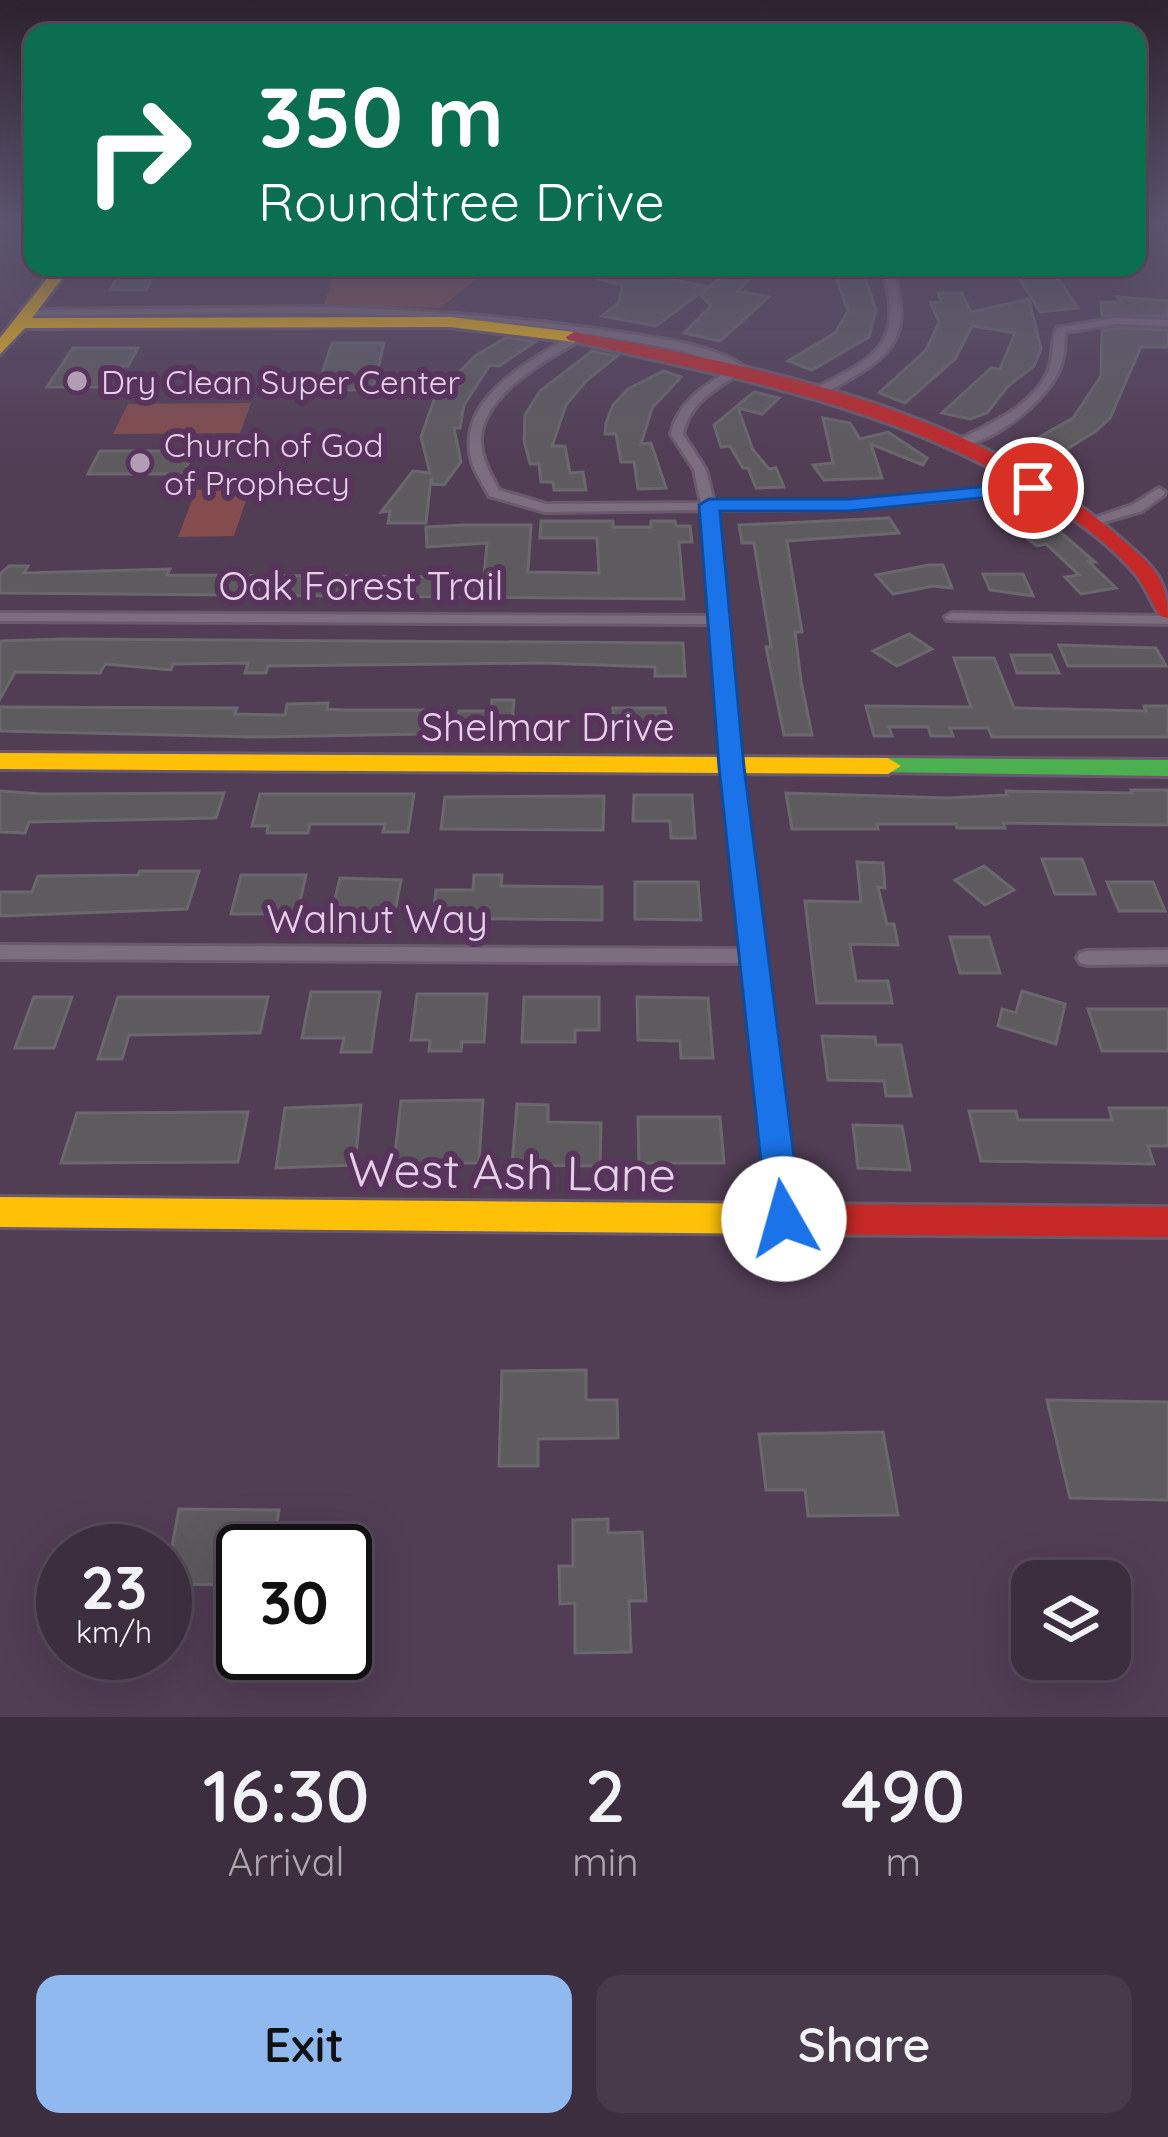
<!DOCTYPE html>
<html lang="en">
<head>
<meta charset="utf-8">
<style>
  :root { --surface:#3d2e3f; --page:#483a4a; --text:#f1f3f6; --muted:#ada8b0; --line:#564a59; --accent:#90b9f0 }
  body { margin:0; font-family:Quicksand,sans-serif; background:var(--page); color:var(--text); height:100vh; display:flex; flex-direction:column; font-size:45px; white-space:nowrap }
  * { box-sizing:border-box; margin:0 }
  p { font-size:39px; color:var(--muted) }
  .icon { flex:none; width:66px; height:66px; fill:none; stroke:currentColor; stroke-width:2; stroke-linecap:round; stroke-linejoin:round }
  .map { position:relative; height:1717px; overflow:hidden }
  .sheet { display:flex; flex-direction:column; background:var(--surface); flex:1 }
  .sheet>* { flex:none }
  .top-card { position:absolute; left:24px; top:24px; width:1122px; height:252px; border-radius:24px; box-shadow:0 12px 48px #0002,0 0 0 3px var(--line); background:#0b6e4f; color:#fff; overflow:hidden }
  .tools { position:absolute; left:1011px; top:1560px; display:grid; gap:24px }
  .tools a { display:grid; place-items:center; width:120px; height:120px; border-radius:24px; background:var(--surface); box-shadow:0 12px 48px #0002,0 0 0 3px var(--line); font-size:60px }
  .speed { position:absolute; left:36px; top:1524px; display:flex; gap:24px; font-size:60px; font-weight:700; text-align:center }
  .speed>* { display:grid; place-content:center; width:156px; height:156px; border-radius:50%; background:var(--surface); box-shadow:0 12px 48px #0002,0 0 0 3px var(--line); line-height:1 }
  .speed small { font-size:30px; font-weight:400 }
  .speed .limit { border:6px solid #111; border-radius:18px; background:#fff; color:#111 }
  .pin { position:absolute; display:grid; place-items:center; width:102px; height:102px; color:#fff; margin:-51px; border:6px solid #fff; border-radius:50%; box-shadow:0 3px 12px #0007 }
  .me { position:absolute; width:132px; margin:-66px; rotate:353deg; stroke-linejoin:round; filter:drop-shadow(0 0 9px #0008) }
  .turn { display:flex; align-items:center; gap:42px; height:252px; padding:0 36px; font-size:54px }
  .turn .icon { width:156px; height:156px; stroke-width:2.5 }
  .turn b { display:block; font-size:84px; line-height:102px }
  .eta { display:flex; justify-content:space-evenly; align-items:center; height:204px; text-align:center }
  .eta b { font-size:72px; font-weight:600; line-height:84px }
  .button { display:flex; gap:24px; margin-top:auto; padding:24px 36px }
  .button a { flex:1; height:138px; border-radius:24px; background:var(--accent); color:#111; font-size:48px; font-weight:600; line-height:138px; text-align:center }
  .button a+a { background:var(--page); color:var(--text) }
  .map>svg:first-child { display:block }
  .green { fill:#844c4d }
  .building { fill:#5d5b5e; stroke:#6a686c; stroke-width:3 }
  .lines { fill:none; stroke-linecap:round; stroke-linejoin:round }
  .street-casing { stroke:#6b5a6d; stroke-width:6 }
  .fast-casing { stroke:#6b5a6d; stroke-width:6 }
  .slow-casing { stroke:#6b5a6d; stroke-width:6 }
  .jam-casing { stroke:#6b5a6d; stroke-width:6 }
  .street { fill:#7d6e7f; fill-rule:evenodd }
  .fast { fill:#4caf50; fill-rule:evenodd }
  .slow { fill:#ffc107; fill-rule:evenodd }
  .jam { fill:#c62828; fill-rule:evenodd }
  .route { fill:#1a73e8; stroke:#114b97; stroke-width:3 }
  .poi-dot { fill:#b29db5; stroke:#58345d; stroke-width:4.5 }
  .labels { text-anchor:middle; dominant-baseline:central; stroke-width:12; stroke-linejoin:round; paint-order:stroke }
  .far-poi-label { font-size:33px; fill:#e6d0e9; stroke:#58345d; text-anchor:start }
  .street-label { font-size:39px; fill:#e6d0e9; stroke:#58345d }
  .near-street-label { font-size:48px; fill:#e6d0e9; stroke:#58345d }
</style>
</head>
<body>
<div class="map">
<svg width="1168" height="1717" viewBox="0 0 1168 1717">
  <rect width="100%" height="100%" fill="#513d54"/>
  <path class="green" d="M336 267H491L441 308 324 305Z
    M251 403 240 433 113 434 128 404Z
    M250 489 234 536 178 537 196 490Z"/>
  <path class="building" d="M123 267H158L146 290H110Z
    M580 267H614L708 287 656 326 602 316 619 302 622 285 579 274Z
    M734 267H762L738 291 769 297 720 341 684 333 711 306 700 294Z
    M832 267 862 269 876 310 869 337 812 370 788 361 835 333 848 311Z
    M1012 267H1050L1078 308 1040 312Z
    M938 293H962L971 312 1029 299 1041 349 1034 366 1008 386 987 413 970 419 942 413 991 368 1000 369 1015 333 972 326 955 359 905 403 879 393 926 350 939 322 930 302H941Z
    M1117 297 1168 301V316H1102L1101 302H1121Z
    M1116 328 1168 330V347H1141L1110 418 1096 431 1043 464 1013 452 1073 418 1101 376 1102 331Z
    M507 337 535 342 499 366 490 365 464 405 460 428H454L461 462 444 485 432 484 431 478 426 523H388L390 511 381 512 413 471 430 473 421 437 435 397 475 356Z
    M332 343H384L373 390H317Z
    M73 348H138L128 366H114L102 387H47Z
    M592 351 617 356 586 381 566 405 552 446H565L570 473 583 472 586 490H554L553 482H541L539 464H530L524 441 525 415 540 391Z
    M663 371 681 377 652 408 641 444 651 443 666 488 638 489 634 462H621L616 434H605L606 423 613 405 628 389Z
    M754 392 779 398 762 414 738 408 753 450 769 469 776 468 784 487 756 488 748 468H743L730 446 721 447 714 425Z
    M823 418 850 423 860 439 888 432 927 458 923 465 871 444 882 478 824 480 813 465 833 463Z
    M100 451H194L183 474H88Z
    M1021 498 1095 562H1089L1116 588 1081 594 1065 577 1079 575 1046 544 1037 546 1029 540 990 501Z
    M889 518 899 533 787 541 802 632H795L801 681 812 735H784L766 647H771L754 543H742L739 525Z
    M541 521H613V527H651V521H675L676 526H690L692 542H679L684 599 0 593V574L9 566H28L24 573 170 569 167 575 484 577 487 543 427 547 426 527 465 525H531L528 572 599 573 597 538H540Z
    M929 565H943L952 588 933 586 893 594 876 575Z
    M983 574H1023L1033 596 990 590Z
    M909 634 932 649 897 666 873 651Z
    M64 639 683 643 685 676H655V667L544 663 268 666 266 673H245L248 663 173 664 171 670 105 664 100 673 15 672 0 699V641Z
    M1059 645 1156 648 1166 666H1068Z
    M1011 655H1051L1059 673H1017Z
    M954 658H994L1014 708 1146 711 1144 706H1168V737H992L988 728H950L953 736H931L928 727H889L892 736H874L866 706 971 707Z
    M492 700H514L511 736H456L459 711H491Z
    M328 703 327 709 344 710H425L421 734 260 737 0 731V707L237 708 235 714 285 715 287 704Z
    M613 708H665L667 727H614Z
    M1131 790H1168V825L1003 823 1005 828H957L956 824H877L878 829H792L786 793 948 798 1007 795 1006 791 1132 793Z
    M0 791 42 794 224 793 216 818 29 822 25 833 0 832Z
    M260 794H414L408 832H383L385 824H310L308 833H267L268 826H252Z
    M634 795H692L695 838H671L670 821H633Z
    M604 796 603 830 441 829 445 797Z
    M1042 859H1082L1095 894H1055Z
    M857 862 883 863 885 888 878 887 887 924H894L898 945 850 944 856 981H888L892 1003H817L805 901 861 902Z
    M984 866 1014 890 985 905 955 880Z
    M140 871H199L187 909 0 916V892H32L38 876 138 875Z
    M241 875H306L297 914H231Z
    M474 875H502L501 886 602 887V920L433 918 436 890H473Z
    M340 878 401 880 394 917 331 915Z
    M635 882H698L701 920 635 919Z
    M1107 882H1153L1165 911H1119Z
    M950 937H989L1000 973H960Z
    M1022 991 1065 1004 1056 1044 998 1026 1002 1009 1016 1013Z
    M311 992H380L371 1052H341L344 1038H302Z
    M417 994H487L484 1042H462L461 1051H429L430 1040H411Z
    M34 997H72L54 1048H15Z
    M118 997H268L260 1033 129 1035 122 1059H98Z
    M524 997H599V1030H575V1042H522Z
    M637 997 708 998 713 1058H681L680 1041 638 1040Z
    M1088 1009H1168V1051H1102Z
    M822 1036 875 1037 876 1045H901L911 1096H886L884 1081 828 1080Z
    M483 1100 479 1163H394L401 1101Z
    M517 1104 548 1105V1122L601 1123 600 1166 512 1165Z
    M361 1105 355 1165 276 1168 285 1108Z
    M1109 1108H1168V1146H1148L1154 1164 981 1161 969 1111H1016L1018 1120H1112Z
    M248 1112 238 1162 61 1163 77 1113Z
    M638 1117H720L724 1163H639Z
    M853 1125 902 1126 910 1170 858 1168Z
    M586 1370V1400H617L618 1438 538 1439V1466H499L502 1371Z
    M1047 1400 1168 1402V1500L1070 1498Z
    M883 1432 898 1515 808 1516 805 1490H766L759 1434Z
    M179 1509 279 1510 272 1551H243V1585L165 1584Z
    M608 1519V1533L642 1532 646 1601H629L631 1652 575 1653V1603L560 1604 559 1566H573V1520Z"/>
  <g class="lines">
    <g class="street-casing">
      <path id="street" d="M881 267H891C910 320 904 349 853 377 839 385 825 395 810 395V391C874 359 908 345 881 267Z
        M323 307C427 310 529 318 630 334 668 340 713 345 746 368 720 388 690 399 683 434L706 470 714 502 849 501 1033 484 1039 488 1033 492 849 509 716 510 740 767 796 1219 792 1226 784 1229 776 1226 772 1219 745 963 0 959V945L743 949 724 767 713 624 0 621V613L712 616 703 510 545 512 489 496C484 485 475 473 472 462 454 397 533 360 578 332 396 305 211 314 28 316L23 313 28 310ZM590 334 680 350 732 368C705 386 678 401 671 434L694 470 701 503 546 504 499 490C490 474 480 456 481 437 486 389 554 356 590 334Z
        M1116 318 1168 320V326L1116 324 1065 332C1064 346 1065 357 1059 370 1046 402 990 445 956 447V441C988 425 1030 408 1047 374 1054 359 1051 343 1057 328Z
        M1159 488 1165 492 1164 495 1142 511 1090 526 1083 522 1132 505Z
        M952 613 1168 616V624L947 620 945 617Z
        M1168 950V964L1087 965 1080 963 1077 958 1080 953 1087 951Z"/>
    </g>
    <g class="fast-casing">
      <path id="fast" d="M888 758 1168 760V776L879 772 875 766 879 760Z"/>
    </g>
    <g class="slow-casing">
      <path id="slow" d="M56 267H71L32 318 450 317 574 332 582 337 574 342 450 327 25 328 0 354V338Z
        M0 753 888 758 901 766 888 774 0 769Z
        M0 1197 779 1204 791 1208 796 1219 791 1230 779 1234 0 1227Z"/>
    </g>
    <g class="jam-casing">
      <path id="jam" d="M574 332C760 367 971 408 1118 536 1148 563 1168 575 1168 618L1160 616C1152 603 1146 588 1137 576 1113 546 1077 521 1045 500 901 406 733 378 568 340L566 337Z
        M779 1204 1168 1207V1237L779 1234 767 1230 762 1219 767 1208Z"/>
    </g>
    <use href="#street" class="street"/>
    <use href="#fast" class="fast"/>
    <use href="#slow" class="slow"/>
    <use href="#jam" class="jam"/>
  </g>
  <linearGradient id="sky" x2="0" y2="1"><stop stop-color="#2d222e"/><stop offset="0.48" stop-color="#5f5772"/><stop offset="1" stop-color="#5f5772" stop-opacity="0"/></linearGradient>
  <rect width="1168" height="465" fill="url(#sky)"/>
  <path class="route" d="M1033 482 1040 484V492L849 511H720L744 767 802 1219 797 1230 784 1234 772 1230 767 1219 719 767 699 505 709 499H849Z"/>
  <g class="poi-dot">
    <circle cx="77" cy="381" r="12"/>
    <circle cx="140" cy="463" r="12"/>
  </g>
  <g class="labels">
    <g class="far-poi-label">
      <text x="101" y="381">Dry Clean Super Center</text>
      <text x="164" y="444">Church of God<tspan x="164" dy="38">of Prophecy</tspan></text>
    </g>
    <g class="street-label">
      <text x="361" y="585">Oak Forest Trail</text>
      <text x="548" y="726">Shelmar Drive</text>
      <text x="377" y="918">Walnut Way</text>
    </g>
    <g class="near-street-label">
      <text transform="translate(512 1171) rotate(1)">West Ash Lane</text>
    </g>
  </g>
</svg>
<div class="tools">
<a><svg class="icon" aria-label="layers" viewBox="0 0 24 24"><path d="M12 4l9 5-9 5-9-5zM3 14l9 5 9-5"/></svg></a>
</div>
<div class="speed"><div>23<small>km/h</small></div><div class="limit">30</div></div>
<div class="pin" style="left:1033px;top:488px;background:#d93025"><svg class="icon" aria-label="arrive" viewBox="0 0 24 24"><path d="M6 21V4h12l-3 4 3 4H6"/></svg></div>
<svg class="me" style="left:784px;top:1219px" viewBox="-20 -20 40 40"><circle r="19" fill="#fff"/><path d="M0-13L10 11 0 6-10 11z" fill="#1a73e8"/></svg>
<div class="top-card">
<div class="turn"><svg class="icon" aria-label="right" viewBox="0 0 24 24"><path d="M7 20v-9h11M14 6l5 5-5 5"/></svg><div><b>350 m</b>Roundtree Drive</div></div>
</div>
</div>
<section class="sheet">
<div class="eta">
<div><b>16:30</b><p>Arrival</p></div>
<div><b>2</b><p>min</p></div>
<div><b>490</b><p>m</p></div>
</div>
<div class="button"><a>Exit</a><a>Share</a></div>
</section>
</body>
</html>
